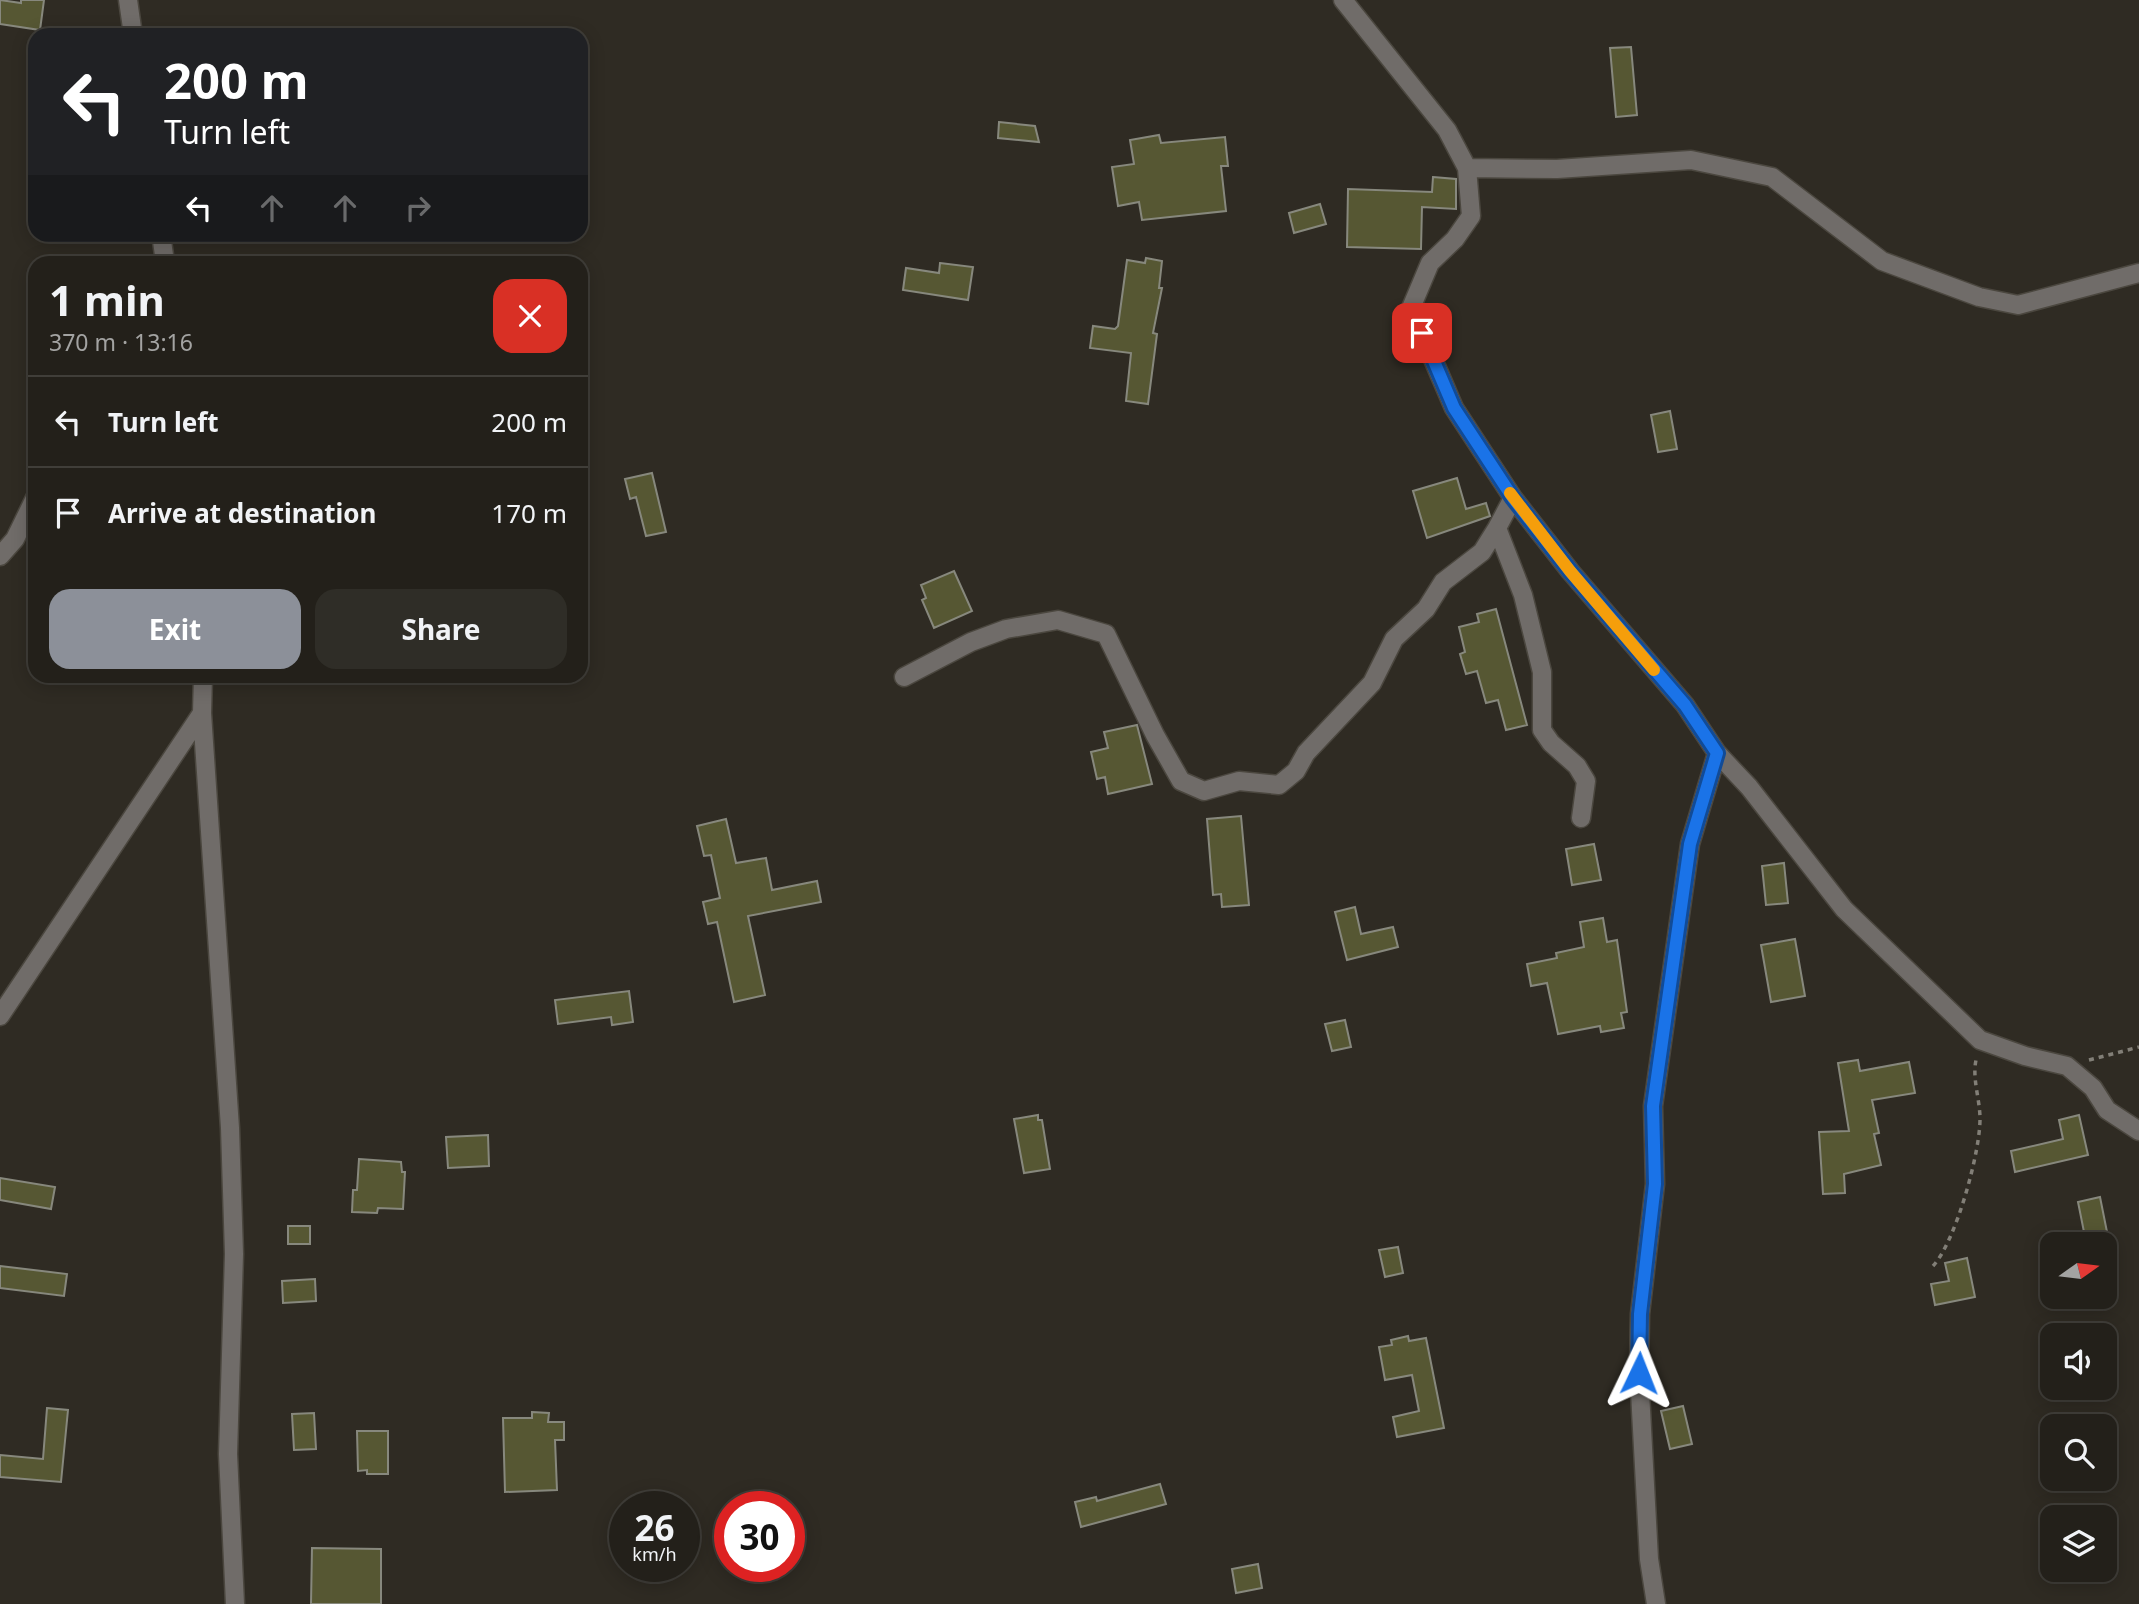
<!DOCTYPE html>
<html lang="en">
<head>
<meta charset="utf-8">
<style>
  :root { --surface:#23201a; --page:#2f2d27; --text:#f1f3f6; --muted:#a3a3a2; --line:#403e39; --accent:#8c9099 }
  body { margin:0; font-family:"Noto Sans",sans-serif; background:var(--page); color:var(--text); height:100vh; display:flex; flex-direction:column; font-size:26px; white-space:nowrap }
  * { box-sizing:border-box; margin:0 }
  p { font-size:23px; color:var(--muted) }
  .icon { flex:none; width:38px; height:38px; fill:none; stroke:currentColor; stroke-width:2; stroke-linecap:round; stroke-linejoin:round }
  .map { position:relative; flex:1; overflow:hidden }
  .drawer { position:absolute; left:28px; top:256px; width:560px; height:427px; display:flex; flex-direction:column; background:var(--surface); border-radius:21px; box-shadow:0 4px 18px #0003,0 0 0 2px var(--line) }
  .drawer>* { flex:none }
  .guide { position:absolute; left:28px; top:28px; width:560px; height:214px; border-radius:21px; box-shadow:0 4px 18px #0003,0 0 0 2px var(--line); background:#202124; color:#fff; overflow:hidden }
  .needle { width:46px; rotate:76deg }
  .fabs { position:absolute; left:2040px; top:1232px; display:grid; gap:14px }
  .fabs a { display:grid; place-items:center; width:77px; height:77px; border-radius:14px; background:var(--surface); box-shadow:0 4px 18px #0003,0 0 0 2px var(--line); font-size:35px }
  .speed { position:absolute; left:609px; top:1491px; display:flex; gap:14px; font-size:35px; font-weight:700; text-align:center }
  .speed>* { display:grid; place-content:center; width:91px; height:91px; border-radius:50%; background:var(--surface); box-shadow:0 4px 18px #0003,0 0 0 2px var(--line); line-height:1 }
  .speed small { font-size:18px; font-weight:400 }
  .speed .limit { border:10px solid #d22; background:#fff; color:#111 }
  .pin { position:absolute; display:grid; place-items:center; width:60px; height:60px; color:#fff; margin:-30px; border-radius:14px; box-shadow:0 4px 10px #0006 }
  .me { position:absolute; width:77px; margin:-38px; rotate:2deg; stroke-linejoin:round; filter:drop-shadow(0 0 5px #0008) }
  .turn { display:flex; align-items:center; gap:24px; height:147px; padding:0 21px; font-size:32px }
  .turn .icon { width:91px; height:91px; stroke-width:2.5 }
  .turn b { display:block; font-size:49px; line-height:60px }
  .lanes { display:flex; align-items:center; height:66px; padding:0 21px; background:#0003; justify-content:center; gap:35px; direction:ltr }
  .lanes .off { opacity:.35 }
  .round { display:grid; place-items:center; flex:none; width:74px; height:74px; border-radius:21px; background:var(--page) }
  .headline { display:flex; align-items:center; justify-content:space-between; height:119px; padding:0 21px }
  h1 { font-size:42px; font-weight:700; line-height:52px }
  .action { display:flex; gap:14px; margin-top:auto; padding:14px 21px }
  .action a { flex:1; height:80px; border-radius:21px; background:var(--accent); color:#fff; font-size:28px; font-weight:700; line-height:80px; text-align:center }
  .action a+a { background:var(--page); color:var(--text) }
  ul { padding:0; list-style:none }
  li { display:flex; align-items:center; gap:21px; height:91px; padding:0 21px; border-top:2px solid var(--line) }
  li div { flex:1 }
  li b { display:block; font-size:26px }
  li em { font-style:normal }
  .map>svg:first-child { display:block }
  .building { fill:#565733; stroke:#87887d; stroke-width:2 }
  .lines { fill:none; stroke-linecap:round; stroke-linejoin:round }
  .minor-casing { stroke:#4b473f; stroke-width:21 }
  .path { stroke:#827f77; stroke-width:3.5; stroke-dasharray:5 5; stroke-linecap:butt }
  .minor { stroke:#706c69; stroke-width:18 }
  .route-casing { stroke:#114b97; stroke-width:18 }
  .route { stroke:#1a73e8; stroke-width:12 }
  .slow { stroke:#f59e0b; stroke-width:12 }
</style>
</head>
<body>
<div class="map">
<svg width="2139" height="1604" viewBox="0 0 2139 1604">
  <rect width="100%" height="100%" fill="#2f2b23"/>
  <path class="building" d="M0 0 21 3V0H44L40 30 0 24Z
    M1631 47 1637 115 1616 117 1610 48Z
    M999 122 1035 126 1039 142 998 138Z
    M1159 135 1161 143 1225 137 1228 166H1221L1226 211 1142 220 1139 202 1118 206 1112 167 1134 164 1130 140Z
    M1433 177 1456 179V209L1422 207 1421 249 1347 247 1348 189 1432 192Z
    M1320 204 1326 224 1294 233 1289 213Z
    M1146 258 1162 261 1159 288H1162L1153 333 1157 334 1148 404 1126 401 1131 353 1090 348 1093 326 1115 329 1118 326 1127 260 1145 263Z
    M940 263 973 267 968 300 903 290 906 268 939 273Z
    M1670 411 1677 449 1658 452 1651 415Z
    M652 473 666 532 646 536 636 497 630 499 625 479Z
    M1457 478 1466 509 1486 503 1490 516 1427 538 1413 491Z
    M954 571 972 611 934 628 922 600 926 598 921 585Z
    M1496 609 1527 725 1506 730 1498 700 1486 703 1477 671 1466 674 1460 654 1465 652 1459 627 1479 622 1477 614Z
    M1137 725 1152 784 1108 794 1105 777 1097 779 1091 752 1108 748 1104 732Z
    M1241 816 1249 905 1222 907 1221 894 1213 895 1207 819Z
    M726 819 736 863 766 858 772 890 817 881 821 902 748 916 765 995 734 1002 717 922 708 924 703 902 720 898 711 855 704 856 697 826Z
    M1594 844 1601 880 1572 885 1566 849Z
    M1784 863 1788 903 1766 905 1762 866Z
    M1355 907 1361 934 1393 927 1398 947 1347 960 1335 912Z
    M1603 918 1607 942 1617 940 1627 1012 1621 1013 1624 1028 1601 1032 1600 1026 1558 1034 1547 983 1531 986 1527 964 1557 958 1556 953 1584 947 1580 922Z
    M1795 939 1805 996 1771 1002 1761 945Z
    M629 991 633 1022 612 1025 611 1017 558 1024 555 1000Z
    M1345 1020 1351 1047 1332 1051 1325 1024Z
    M1858 1060 1860 1071 1909 1062 1915 1093 1872 1100 1879 1133 1874 1134 1881 1165 1844 1174 1845 1193 1823 1194 1819 1132 1849 1131 1838 1063Z
    M1038 1115V1120H1042L1050 1169 1024 1173 1014 1119Z
    M2079 1115 2088 1155 2015 1172 2011 1151 2063 1139 2059 1120Z
    M488 1135 489 1166 448 1168 446 1137Z
    M359 1159 401 1162 402 1172H405L403 1209 378 1208 377 1213 352 1212 353 1190H357Z
    M0 1178 55 1187 51 1209 0 1200Z
    M2100 1197 2108 1237 2086 1242 2078 1202Z
    M288 1226H310V1244H288Z
    M1398 1247 1403 1273 1385 1277 1379 1250Z
    M1967 1258 1975 1297 1935 1305 1931 1284 1949 1281 1945 1263Z
    M0 1266 67 1274 64 1296 0 1288Z
    M315 1279 316 1301 283 1303 282 1281Z
    M1408 1336 1409 1341 1426 1338 1444 1428 1397 1437 1393 1417 1419 1411 1412 1375 1385 1380 1379 1347 1392 1345 1391 1340Z
    M1683 1406 1692 1444 1670 1449 1661 1411Z
    M47 1408 68 1410 61 1482 0 1477V1455L43 1459Z
    M532 1412 549 1413 548 1422H564V1440H555L557 1490 505 1492 503 1418H532Z
    M314 1413 316 1449 294 1450 292 1414Z
    M357 1431H388V1474H367V1470L358 1471Z
    M1160 1484 1166 1504 1081 1527 1075 1502 1096 1497 1097 1501Z
    M312 1548 381 1549V1604H311Z
    M1258 1564 1262 1588 1236 1593 1232 1569Z"/>
  <g class="lines">
    <g class="minor-casing">
      <path id="minor" d="M128 0 133 35
        M1343 0 1447 130 1467 168 1471 216 1455 239 1430 263 1411 308 1454 408 1513 498 1570 571 1685 705 1717 753 1749 787 1844 909 1980 1040 2025 1056 2067 1066 2093 1088 2107 1110 2139 1131
        M1467 168 1557 169 1691 160 1772 177 1882 261 1979 297 2018 305 2139 273
        M161 234 165 262
        M1513 498 1497 528 1523 595 1542 672V730L1551 743 1577 766 1586 781 1581 818
        M0 556 15 539 35 498
        M203 676 202 713 230 1128 234 1254 228 1454 235 1604
        M904 677 971 642 1006 629 1058 620 1106 634 1155 735 1181 781 1204 791 1239 781 1279 785 1296 771 1306 753 1372 683 1394 639 1426 609 1443 582 1482 552 1497 528
        M0 1016 202 713
        M1656 1604 1649 1559 1639 1373 1640 1314 1655 1184 1653 1106 1690 844 1717 753"/>
    </g>
    <path class="path" d="M2089 1060 2139 1047
      M1933 1266C1956 1241 1980 1153 1980 1119 1980 1099 1972 1079 1976 1060"/>
    <use href="#minor" class="minor"/>
  </g>
  <g class="lines">
    <g class="route-casing">
      <path id="route" d="M1422 333 1454 408 1513 498 1570 571 1685 705 1717 753 1690 844 1653 1106 1655 1184 1640 1314 1639 1373"/>
    </g>
    <use href="#route" class="route"/>
    <path class="slow" d="M1510 493 1570 571 1654 670"/>
  </g>
</svg>
<div class="fabs">
<a><svg class="needle" viewBox="-14 -14 28 28"><path d="M0-13l5 13h-10z" fill="#e53935"/><path d="M0 13l5-13h-10z" fill="#a3a3a2"/></svg></a>
<a><svg class="icon" aria-label="sound" viewBox="0 0 24 24"><path d="M4 9h4l5-4v14l-5-4H4zM17 9q2 3 0 6"/></svg></a>
<a><svg class="icon" aria-label="search" viewBox="0 0 24 24"><circle cx="10" cy="10" r="6"/><path d="M15 15l6 6"/></svg></a>
<a><svg class="icon" aria-label="layers" viewBox="0 0 24 24"><path d="M12 4l9 5-9 5-9-5zM3 14l9 5 9-5"/></svg></a>
</div>
<div class="speed"><div>26<small>km/h</small></div><div class="limit">30</div></div>
<div class="pin" style="left:1422px;top:333px;background:#d93025"><svg class="icon" aria-label="arrive" viewBox="0 0 24 24"><path d="M6 21V4h12l-3 4 3 4H6"/></svg></div>
<svg class="me" style="left:1639px;top:1373px" viewBox="-20 -20 40 40"><path d="M0-17L14 15 0 8-14 15z" fill="#1a73e8" stroke="#fff" stroke-width="4"/></svg>
<div class="guide">
<div class="turn"><svg class="icon" aria-label="left" viewBox="0 0 24 24"><path d="M17 20v-9H6M10 6l-5 5 5 5"/></svg><div><b>200 m</b>Turn left</div></div>
<div class="lanes"><svg class="icon" aria-label="left" viewBox="0 0 24 24"><path d="M17 20v-9H6M10 6l-5 5 5 5"/></svg><svg class="icon off" aria-label="ahead" viewBox="0 0 24 24"><path d="M12 20V5M6 11l6-6 6 6"/></svg><svg class="icon off" aria-label="ahead" viewBox="0 0 24 24"><path d="M12 20V5M6 11l6-6 6 6"/></svg><svg class="icon off" aria-label="right" viewBox="0 0 24 24"><path d="M7 20v-9h11M14 6l5 5-5 5"/></svg></div>
</div>
<section class="drawer">
<div class="headline"><div><h1>1 min</h1><p>370 m · 13:16</p></div><a class="round" style="background:#d93025;color:#fff"><svg class="icon" aria-label="close" viewBox="0 0 24 24"><path d="M6 6l12 12M18 6L6 18"/></svg></a></div>
<ul>
<li><svg class="icon" aria-label="left" viewBox="0 0 24 24"><path d="M17 20v-9H6M10 6l-5 5 5 5"/></svg><div><b>Turn left</b></div><em>200 m</em></li>
<li><svg class="icon" aria-label="arrive" viewBox="0 0 24 24"><path d="M6 21V4h12l-3 4 3 4H6"/></svg><div><b>Arrive at destination</b></div><em>170 m</em></li>
</ul>
<div class="action"><a>Exit</a><a>Share</a></div>
</section>
</div>
</body>
</html>
